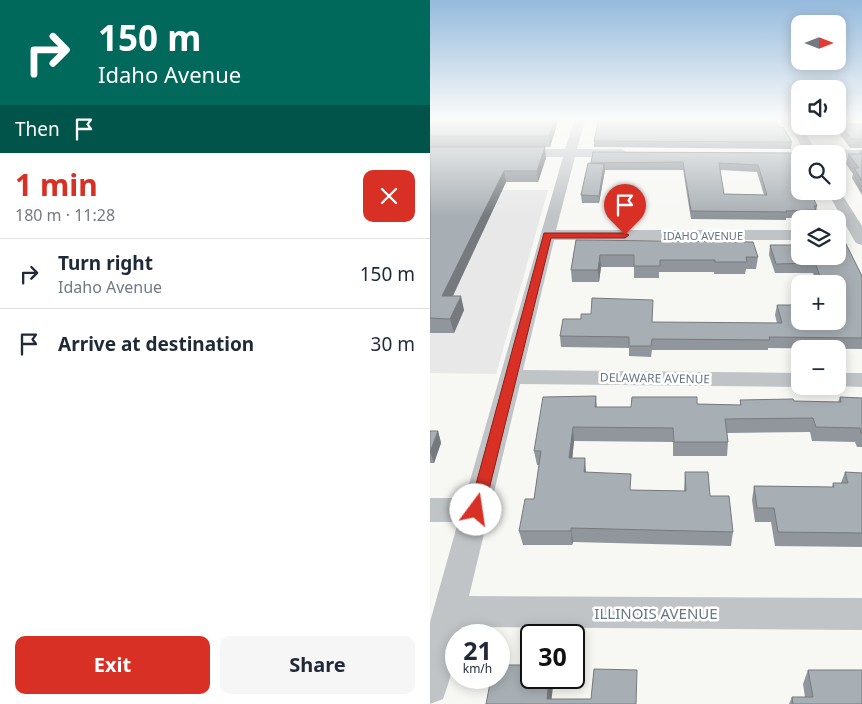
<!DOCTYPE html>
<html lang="en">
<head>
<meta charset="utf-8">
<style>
  :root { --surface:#fff; --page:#f6f6f7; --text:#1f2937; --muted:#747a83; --line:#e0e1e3; --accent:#d93025 }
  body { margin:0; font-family:"Noto Sans",sans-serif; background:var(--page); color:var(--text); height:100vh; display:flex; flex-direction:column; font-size:19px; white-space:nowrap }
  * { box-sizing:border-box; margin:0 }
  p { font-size:16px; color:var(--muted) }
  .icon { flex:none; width:28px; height:28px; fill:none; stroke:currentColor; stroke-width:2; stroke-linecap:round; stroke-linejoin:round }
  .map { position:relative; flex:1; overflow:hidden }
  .drawer { display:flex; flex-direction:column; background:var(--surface); width:430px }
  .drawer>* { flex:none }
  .banner { background:#00695c; color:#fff; overflow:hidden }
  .needle { width:32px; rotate:90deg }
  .controls { position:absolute; left:361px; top:15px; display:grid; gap:10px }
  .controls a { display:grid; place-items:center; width:55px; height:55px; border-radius:10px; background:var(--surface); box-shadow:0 2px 12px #0003; font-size:25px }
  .speed { position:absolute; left:15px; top:624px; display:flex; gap:10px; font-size:25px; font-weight:700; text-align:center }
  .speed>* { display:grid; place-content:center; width:65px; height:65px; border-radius:50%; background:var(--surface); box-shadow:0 2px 12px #0003; line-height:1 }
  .speed small { font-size:12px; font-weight:400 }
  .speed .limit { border:2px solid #111; border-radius:8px; background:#fff; color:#111 }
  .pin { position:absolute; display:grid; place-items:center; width:42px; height:42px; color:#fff; margin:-51px -21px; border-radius:50% 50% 50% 0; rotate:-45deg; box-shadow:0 0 5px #0007 }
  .pin .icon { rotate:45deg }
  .me { position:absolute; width:55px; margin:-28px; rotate:14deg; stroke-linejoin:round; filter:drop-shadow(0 0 4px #0008) }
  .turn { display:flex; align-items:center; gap:18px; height:105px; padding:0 15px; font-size:22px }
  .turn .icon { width:65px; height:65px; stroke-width:2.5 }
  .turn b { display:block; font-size:35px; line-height:42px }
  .then { display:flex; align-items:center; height:48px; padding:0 15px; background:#0003; gap:10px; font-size:19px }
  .round { display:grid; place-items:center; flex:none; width:52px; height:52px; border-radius:10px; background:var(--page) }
  .headline { display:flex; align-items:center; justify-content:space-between; height:85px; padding:0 15px }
  h1 { font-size:30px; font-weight:700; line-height:38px; color:var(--accent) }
  .button { display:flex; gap:10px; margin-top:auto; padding:10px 15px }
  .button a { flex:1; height:58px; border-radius:10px; background:var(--accent); color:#fff; font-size:20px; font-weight:700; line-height:58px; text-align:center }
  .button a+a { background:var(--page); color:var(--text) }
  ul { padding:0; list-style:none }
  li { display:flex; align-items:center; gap:15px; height:70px; padding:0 15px; border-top:1px solid var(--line) }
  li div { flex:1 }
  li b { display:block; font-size:19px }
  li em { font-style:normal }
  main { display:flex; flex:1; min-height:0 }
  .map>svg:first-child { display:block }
  .built { fill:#e7e8e7 }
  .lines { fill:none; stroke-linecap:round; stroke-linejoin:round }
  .minor { fill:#c0c4c7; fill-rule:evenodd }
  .wall { fill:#90969b; fill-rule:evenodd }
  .shaded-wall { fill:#767a7e }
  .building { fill:#a8afb4; stroke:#767a7e; fill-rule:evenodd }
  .route { fill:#d93025; stroke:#8d1f18 }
  .labels { text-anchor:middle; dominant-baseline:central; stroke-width:5; stroke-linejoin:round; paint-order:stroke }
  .far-street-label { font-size:11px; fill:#687683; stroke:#fff }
  .street-label { font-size:12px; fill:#687683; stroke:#fff }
  .near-street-label { font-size:15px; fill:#687683; stroke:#fff }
</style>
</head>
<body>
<main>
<section class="drawer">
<div class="banner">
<div class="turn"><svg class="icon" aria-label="right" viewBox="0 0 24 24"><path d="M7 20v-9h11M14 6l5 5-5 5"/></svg><div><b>150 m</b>Idaho Avenue</div></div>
<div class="then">Then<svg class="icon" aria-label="arrive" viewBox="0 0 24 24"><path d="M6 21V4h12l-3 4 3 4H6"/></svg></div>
</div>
<div class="headline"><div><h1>1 min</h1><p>180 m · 11:28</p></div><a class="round" style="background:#d93025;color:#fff"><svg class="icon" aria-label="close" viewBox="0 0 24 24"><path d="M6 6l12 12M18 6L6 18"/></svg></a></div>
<ul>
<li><svg class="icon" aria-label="right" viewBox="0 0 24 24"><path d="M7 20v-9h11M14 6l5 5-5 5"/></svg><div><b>Turn right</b><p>Idaho Avenue</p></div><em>150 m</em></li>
<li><svg class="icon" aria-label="arrive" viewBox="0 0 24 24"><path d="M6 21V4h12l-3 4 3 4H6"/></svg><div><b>Arrive at destination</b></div><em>30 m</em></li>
</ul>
<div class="button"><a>Exit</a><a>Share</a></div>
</section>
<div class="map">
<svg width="432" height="704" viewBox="0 0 432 704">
  <rect width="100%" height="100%" fill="#f7f7f4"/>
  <path class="built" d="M0 190H118L66 374 0 373Z"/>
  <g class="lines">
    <path class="minor" d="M145 118H156L147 149H192L198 153 192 157H145L126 230H370V240H124L93 370 370 373V386H374L370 387 90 384 39 596 432 598V630L32 627 30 635H26C26 657 21 678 13 699L0 704V622L28 522H0V498H35L133 157H88L82 153 88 149H135Z
      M355 118H366L388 154H376Z
      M408 150H432V158H408V154H402Z
      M408 188 432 226V245L426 243 424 240 397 191H408Z
      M408 373H432V387L404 386H408Z"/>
  </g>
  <path class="wall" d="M0 118H129L120 147H115L116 158 108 182H76L23 296 34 310 24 333H0Z
    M410 124H432V148H420L409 133Z
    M349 127 362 142 361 149 164 147V141Z
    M430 150H432V195L422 178 423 174 416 164 418 154H429Z
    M163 152 368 153 370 191 387 206 385 218H356V220L261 219 253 170H175L169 203H152L151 195 161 163ZM290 170 327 172 334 195 294 194Z
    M146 240 328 257 326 269H316L315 274H284V272H229V278H204V267H171L169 282H142L141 270Z
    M340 245 432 276V349L338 348V350H222L221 357 199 356V348L131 347 130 336 347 323 345 315 347 305 408 321V284H387L383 273H345L339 255Z
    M166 396 167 407H201L267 404 310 405V400L408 402 410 397 432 398V447H427L425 442 382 441 380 432 297 433 298 442 297 456H243V442L144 441 142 458 156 472 201 490 254 491 255 472 280 496 303 532 301 546 143 542 142 545H93L89 531 104 499 109 465H107L104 451Z
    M0 431H8L11 443 4 463H0Z
    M415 472 432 473V547L345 546 341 522H325L322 500 324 486 402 487 403 483H411Z
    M378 670 432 704H359L362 697H375L373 684Z"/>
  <path class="shaded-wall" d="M125 118H129L120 147 119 136Z
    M115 147 116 158 108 182 107 171Z
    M174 164 175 170 169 203V196Z
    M74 171 76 182 16 310 12 296Z
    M170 255 171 267 169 282 168 270Z
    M31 296 34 310 24 333 20 319Z
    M143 427 144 441 141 472 139 458Z
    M8 431 11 443 4 463 0 452Z
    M155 458 156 472 155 486 154 472Z
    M141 528 143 542 142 545 141 531Z
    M119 678H124L121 704 117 699Z"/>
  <path class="building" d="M0 118H125L119 136H0Z
    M169 118H345L349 127H353L362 142 164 141Z
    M410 124H432V139H422Z
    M0 147H115L107 171H74L12 296H31L20 319 0 318Z
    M163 152 368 153 370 158V191H380L387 206H384L386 210 356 211 357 212 261 211 253 162 161 163ZM289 163 328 165 337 195 294 194Z
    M418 154H432V181L424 168H429Z
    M158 163 174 164 169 196 151 195Z
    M146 240 323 242 328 257H316L317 262H285V260H230V266H204V255H170L168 270H141Z
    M408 242H415L432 276V338L339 337 340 340 222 339 221 346H199V337L130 336 133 319H151V314H161L162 298 223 300 222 322 352 323 347 305H370V321H408V284H393L385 263 346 264 340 245H370V256H408Z
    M166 396 165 407H201L202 397H267V404L311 405 310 400 363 399 364 401 411 402 410 397 432 398V433H431L430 428 386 427 383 418 295 419 298 442H244L243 428 143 427 139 458H155L154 472 201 474 200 490 256 491 255 472H278L280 496H299L303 532 141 528V531H89L95 499H104L111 451H104L113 397Z
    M0 431H8L0 452Z
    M415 472 432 473V533L348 532 344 508H327L324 486 404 487 403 483H418Z
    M69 665H101V678H119L117 699H161L164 669 207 670 206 704H56L61 678H69Z
    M378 670H432V704H363L362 697H383Z"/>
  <linearGradient id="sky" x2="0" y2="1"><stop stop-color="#95badc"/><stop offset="0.55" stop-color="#fbfbfa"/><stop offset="1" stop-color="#fbfbfa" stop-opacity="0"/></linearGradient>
  <rect width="432" height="216" fill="url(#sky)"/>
  <path class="route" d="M114 233H195L199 235 195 238H121L54 510 52 514 46 516 41 514 39 510Z"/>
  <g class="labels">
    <g class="far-street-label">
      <text x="273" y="235">IDAHO AVENUE</text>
    </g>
    <g class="street-label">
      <text transform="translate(225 378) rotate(1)">DELAWARE AVENUE</text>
    </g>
    <g class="near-street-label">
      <text x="226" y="613">ILLINOIS AVENUE</text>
    </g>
  </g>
</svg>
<div class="controls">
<a><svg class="needle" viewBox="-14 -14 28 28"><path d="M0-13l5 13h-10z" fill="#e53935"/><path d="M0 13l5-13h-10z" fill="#747a83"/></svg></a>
<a><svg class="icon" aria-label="sound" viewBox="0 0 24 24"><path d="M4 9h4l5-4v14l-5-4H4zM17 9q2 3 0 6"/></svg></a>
<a><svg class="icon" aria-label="search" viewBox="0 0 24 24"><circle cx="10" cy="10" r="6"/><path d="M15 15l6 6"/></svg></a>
<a><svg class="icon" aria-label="layers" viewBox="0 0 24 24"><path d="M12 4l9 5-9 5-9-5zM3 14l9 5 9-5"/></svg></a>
<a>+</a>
<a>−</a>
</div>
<div class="speed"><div>21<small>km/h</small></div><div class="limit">30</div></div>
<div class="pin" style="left:195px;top:235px;background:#d93025"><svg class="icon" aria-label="arrive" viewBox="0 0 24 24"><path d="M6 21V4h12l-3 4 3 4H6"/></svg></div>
<svg class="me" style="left:46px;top:510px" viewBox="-20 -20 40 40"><circle r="19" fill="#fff"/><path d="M0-13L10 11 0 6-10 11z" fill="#d93025"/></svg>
</div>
</main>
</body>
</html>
